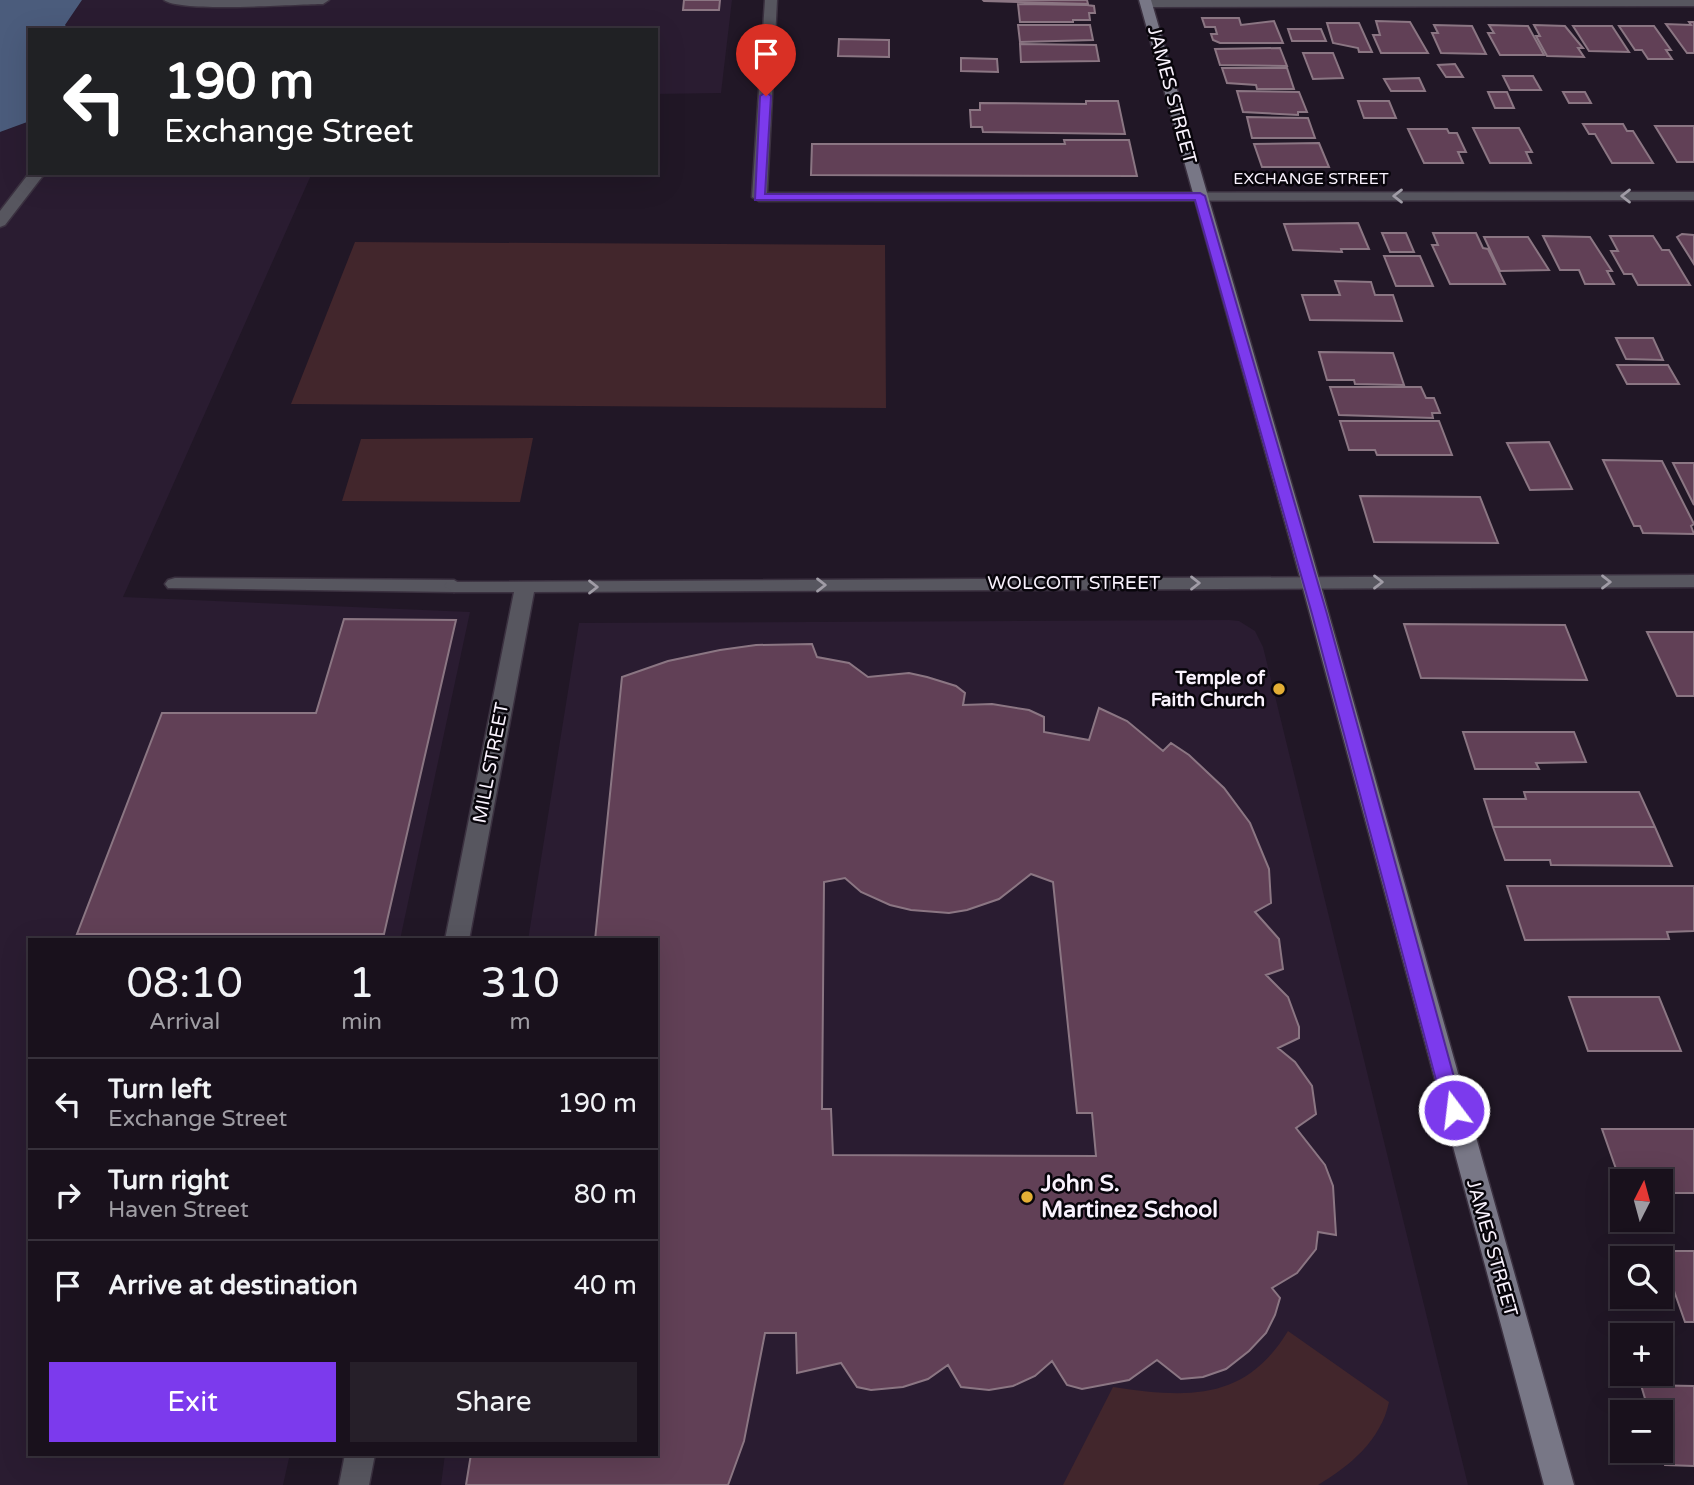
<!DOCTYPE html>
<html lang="en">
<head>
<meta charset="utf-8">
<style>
  :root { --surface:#19111c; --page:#261f29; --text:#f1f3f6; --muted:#9f9da3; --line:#37313b; --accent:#7c3aed }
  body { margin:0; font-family:"Varela Round",sans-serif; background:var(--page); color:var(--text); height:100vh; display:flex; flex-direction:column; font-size:26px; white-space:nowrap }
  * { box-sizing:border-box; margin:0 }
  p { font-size:23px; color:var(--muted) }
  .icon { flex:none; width:38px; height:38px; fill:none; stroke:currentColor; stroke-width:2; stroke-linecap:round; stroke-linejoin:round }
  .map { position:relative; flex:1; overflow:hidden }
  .drawer { position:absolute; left:28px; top:938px; width:630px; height:518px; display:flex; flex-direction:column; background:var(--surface); border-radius:0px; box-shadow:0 7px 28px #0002,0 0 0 2px var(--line) }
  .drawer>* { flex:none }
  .banner { position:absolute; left:28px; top:28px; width:630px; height:147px; border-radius:0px; box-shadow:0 7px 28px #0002,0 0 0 2px var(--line); background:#202124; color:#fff; overflow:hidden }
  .needle { width:46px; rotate:6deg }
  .buttons { position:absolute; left:1610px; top:1169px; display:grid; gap:14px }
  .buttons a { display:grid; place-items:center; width:63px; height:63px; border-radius:0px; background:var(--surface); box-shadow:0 7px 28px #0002,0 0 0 2px var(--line); font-size:35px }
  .pin { position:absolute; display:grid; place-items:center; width:60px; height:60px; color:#fff; margin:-72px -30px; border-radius:50% 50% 50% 0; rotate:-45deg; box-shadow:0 0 7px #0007 }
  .pin .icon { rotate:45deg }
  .me { position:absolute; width:77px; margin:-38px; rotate:345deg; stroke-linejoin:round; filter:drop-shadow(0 0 5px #0008) }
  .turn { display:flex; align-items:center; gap:24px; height:147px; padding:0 21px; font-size:32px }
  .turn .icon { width:91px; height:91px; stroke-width:2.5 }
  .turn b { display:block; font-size:49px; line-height:60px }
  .eta { display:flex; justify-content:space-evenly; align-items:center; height:119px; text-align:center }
  .eta b { font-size:42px; font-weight:600; line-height:49px }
  .primary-button { display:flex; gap:14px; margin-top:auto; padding:14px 21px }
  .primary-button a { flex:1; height:80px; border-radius:0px; background:var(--accent); color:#fff; font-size:28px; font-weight:600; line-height:80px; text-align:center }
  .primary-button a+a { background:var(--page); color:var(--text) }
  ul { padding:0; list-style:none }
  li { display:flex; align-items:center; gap:21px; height:91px; padding:0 21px; border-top:2px solid var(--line) }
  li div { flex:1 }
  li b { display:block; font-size:26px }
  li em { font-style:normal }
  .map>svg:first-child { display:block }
  .built { fill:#2a1c31 }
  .green { fill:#42262c }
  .water { fill:#4b5c7c }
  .building { fill:#614056; stroke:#8b7683; stroke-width:2; fill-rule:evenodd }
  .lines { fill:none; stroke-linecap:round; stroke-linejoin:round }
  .lane-casing { stroke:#3b3140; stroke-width:3 }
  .street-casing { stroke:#3b3140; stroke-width:3 }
  .secondary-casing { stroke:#3b3140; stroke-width:3 }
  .lane { fill:#57565f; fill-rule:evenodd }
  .street { fill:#57565f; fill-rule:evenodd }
  .secondary { fill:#787786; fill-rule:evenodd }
  .oneway { stroke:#a09ca6 }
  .route { fill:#7c3aed; stroke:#51269a; stroke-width:2 }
  .poi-dot { fill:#e3ae35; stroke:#08050b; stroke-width:2.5 }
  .labels { text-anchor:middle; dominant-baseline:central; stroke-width:5; stroke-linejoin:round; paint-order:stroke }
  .far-street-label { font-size:16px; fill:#f9f2fd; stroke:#08050b }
  .street-label { font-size:19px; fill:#f9f2fd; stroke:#08050b }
  .poi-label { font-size:19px; font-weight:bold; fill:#f9f2fd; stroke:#08050b; text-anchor:end }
  .near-poi-label { font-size:23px; font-weight:bold; fill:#f9f2fd; stroke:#08050b; text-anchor:start }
</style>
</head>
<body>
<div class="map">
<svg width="1694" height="1485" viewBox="0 0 1694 1485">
  <rect width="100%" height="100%" fill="#211726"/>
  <path class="built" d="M82 0H732L721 93 656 94V30H69L65 25Z
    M30 121V173H312L123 597 470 612 400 940H30V1454H290L283 1485H0V132Z
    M1229 620 1239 621 1255 631 1263 647 1468 1485H441L445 1454H656V940H528L579 623Z"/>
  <path class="green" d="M355 242 885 245 886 408 291 404Z
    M533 438 520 502 342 501 361 439Z
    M1288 1331 1389 1402C1381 1440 1350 1466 1318 1485H1063L1113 1387C1187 1398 1245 1402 1288 1331Z"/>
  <path class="water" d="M0 0H82L65 25 69 30H30V121L0 132Z"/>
  <path class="building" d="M684 0H720L719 10H683Z
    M983 0H1087L1088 4 984 1Z
    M1018 4 1087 5 1094 6 1095 13H1089L1090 20H1073V22H1020Z
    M1202 18H1239L1241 25 1274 21 1283 43H1220L1213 40 1211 34H1217L1215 27H1205Z
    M1376 21 1410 22 1428 53H1381L1373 35H1380Z
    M1689 22H1694V53H1687L1666 24 1691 25Z
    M1327 23H1359L1372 52H1359L1358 48 1333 43Z
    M1018 25H1090L1093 40 1020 42Z
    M1434 25 1472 26 1486 54 1441 53 1432 33H1438Z
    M1489 25 1528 26 1544 55H1500L1488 33H1494Z
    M1534 25 1565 26 1583 48H1578L1584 57 1547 56 1536 36H1540Z
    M1573 26H1612L1629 52 1589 51Z
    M1619 26H1654L1671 50H1666L1672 59H1648L1642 50H1635Z
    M1288 29H1321L1326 41H1292Z
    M839 39 889 40V57L838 56Z
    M1020 44 1096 45 1099 61 1021 62Z
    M1280 48 1287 66 1220 65 1215 49Z
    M1303 53H1333L1343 78 1313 79Z
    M961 58 997 59 998 72 961 71Z
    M1455 64 1463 77H1446L1438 65Z
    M1222 68H1287L1294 89H1257L1256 85 1227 83Z
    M1503 76H1533L1541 90H1510Z
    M1419 78 1425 91H1391L1384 79Z
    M1237 91 1299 92 1307 112H1298V115L1243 112Z
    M1488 92H1507L1514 108H1495Z
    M1563 92H1585L1591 103H1569Z
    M1086 101H1118L1125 134 983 132 982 127H971L970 110H980V103L1086 104Z
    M1358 101H1389L1396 118H1364Z
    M1247 117 1308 118 1315 138H1252Z
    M1583 124H1623L1627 131H1633L1653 163H1612L1595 134H1589Z
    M1655 126H1694V162H1677Z
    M1473 128H1519L1532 152H1526L1531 163H1490Z
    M1408 129H1447L1449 133H1457L1466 152H1458L1463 163H1424Z
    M1064 140H1129L1137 176 811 175 812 144H1065Z
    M1319 143 1329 167H1262L1254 144Z
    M1358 223 1369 249H1341L1342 252 1293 250 1284 224Z
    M1382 233H1406L1414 252H1390Z
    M1433 233H1476L1483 248 1488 249 1505 284H1450L1432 245H1438Z
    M1682 234 1694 235V264L1677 237Z
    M1543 236 1590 237 1612 271H1607L1614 284H1585L1579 270H1560Z
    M1610 236H1653L1662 250H1669L1690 285H1638L1632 274H1624L1611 251H1618Z
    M1484 237H1528L1549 270 1500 271Z
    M1384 256H1420L1433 286H1396Z
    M1335 281 1371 282 1375 295H1393L1402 321 1310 320 1302 295H1340Z
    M1616 338H1653L1663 360 1626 359Z
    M1319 352 1393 353 1404 385 1355 384 1354 380H1327Z
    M1617 365H1668L1679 384H1627Z
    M1330 387H1421L1426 398H1434L1440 413H1432L1433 418 1339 415Z
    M1340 421H1439L1452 455H1377L1375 450H1349Z
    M1549 442 1572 489 1530 490 1507 443Z
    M1603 460 1662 461 1694 524 1691 526 1694 534 1643 533 1640 526H1634Z
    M1673 463H1694V505Z
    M1360 496 1480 497 1498 543 1374 542Z
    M344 619 456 620 384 934H77L162 713H316Z
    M1404 624 1565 625 1587 680 1421 678Z
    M1647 632H1694V696H1677Z
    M812 644 817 657 849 663 868 677 909 673 927 677 956 686 965 693 963 705 992 704 1029 710 1044 717V732L1089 740 1099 708 1127 721 1163 751 1171 743 1189 755 1224 788 1250 823 1269 869 1271 903 1255 912 1279 939 1283 969 1266 975 1288 997 1299 1027V1038L1278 1048 1295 1062 1312 1086 1316 1114 1296 1128 1325 1165 1333 1186 1336 1235 1318 1232 1316 1249 1297 1273 1272 1288 1280 1298 1275 1315 1266 1333 1249 1351 1226 1369 1203 1377 1181 1379 1157 1360 1129 1380 1082 1389 1067 1385 1052 1361 1035 1376 1013 1386 989 1390 961 1387 948 1365 928 1379 903 1387 871 1390 857 1387 841 1363 797 1373 796 1333H765L744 1441 728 1485H466L471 1454H656V940H595L622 677 668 661 720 650 756 645ZM1031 874 1053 882 1077 1113H1092L1096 1156 833 1155 831 1109H822L824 882 845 878 861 892 890 905 911 910 949 913 967 910 999 899Z
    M1463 732H1574L1586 762 1536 763 1539 769H1475Z
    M1524 792H1639L1655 827H1493L1484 799H1526Z
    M1493 827H1655L1672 866 1551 865 1550 860H1505Z
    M1507 886H1694V931L1667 932 1669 939 1525 940Z
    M1569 997H1659L1681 1051H1588Z
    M1602 1129H1694V1193H1661V1181H1622V1186Z
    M1660 1251H1694V1322H1685Z
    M1641 1385 1694 1386V1466L1665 1465 1661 1450V1412H1649Z"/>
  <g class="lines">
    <g class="lane-casing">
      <path id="lane" d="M164 0H329L323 4C295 4 181 13 164 0Z
        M30 172 45 173 5 225 0 227V211Z
        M175 578 454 580 464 586 454 592 168 588 165 584 168 580Z"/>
    </g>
    <g class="street-casing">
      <path id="street" d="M765 0H777L767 193 1694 192V200L759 201 752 197Z
        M1143 0H1694V6L1146 7 1140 3Z
        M1694 575V587L534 592 469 940H445L514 592H454L444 586 447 582Z
        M345 1454H375L369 1485H339Z"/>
    </g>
    <g class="secondary-casing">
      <path id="secondary" d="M1139 0H1151L1311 551 1574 1485H1544L1293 551Z"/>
    </g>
    <use href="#lane" class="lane"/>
    <use href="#street" class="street"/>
    <use href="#secondary" class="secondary"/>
  </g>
  <defs><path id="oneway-chevron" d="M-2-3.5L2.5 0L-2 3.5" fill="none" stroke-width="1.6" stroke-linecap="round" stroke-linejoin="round" transform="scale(1.75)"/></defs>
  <g class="oneway">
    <use href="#oneway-chevron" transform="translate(1398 196) rotate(-180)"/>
    <use href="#oneway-chevron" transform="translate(1626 196) rotate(-180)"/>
    <use href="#oneway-chevron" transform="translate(1378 582)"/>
    <use href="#oneway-chevron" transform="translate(1606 582)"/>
    <use href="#oneway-chevron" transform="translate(1195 583)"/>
    <use href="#oneway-chevron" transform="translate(821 585)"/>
    <use href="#oneway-chevron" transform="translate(593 587)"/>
  </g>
  <path class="route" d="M766 92 771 96 765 194 1200 193 1205 196 1327 614 1463 1110 1460 1116H1447L1444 1110 1312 614 1195 200H755L760 96Z"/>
  <g class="poi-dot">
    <circle cx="1279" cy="689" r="7"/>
    <circle cx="1027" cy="1197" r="7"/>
  </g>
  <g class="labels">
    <g class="far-street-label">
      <text x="1311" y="179">EXCHANGE STREET</text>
    </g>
    <g class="street-label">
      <text transform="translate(1172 95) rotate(75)">JAMES STREET</text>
      <text x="1074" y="583">WOLCOTT STREET</text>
      <text transform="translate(491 763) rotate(-79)">MILL STREET</text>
      <text transform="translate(1492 1248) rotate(74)">JAMES STREET</text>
    </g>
    <g class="poi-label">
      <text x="1265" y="678">Temple of<tspan x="1265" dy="22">Faith Church</tspan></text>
    </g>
    <g class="near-poi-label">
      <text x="1041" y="1184">John S.<tspan x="1041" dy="26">Martinez School</tspan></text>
    </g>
  </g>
</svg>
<div class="buttons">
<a><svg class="needle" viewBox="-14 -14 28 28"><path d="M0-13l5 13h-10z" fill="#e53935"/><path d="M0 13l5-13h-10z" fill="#9f9da3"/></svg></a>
<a><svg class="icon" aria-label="search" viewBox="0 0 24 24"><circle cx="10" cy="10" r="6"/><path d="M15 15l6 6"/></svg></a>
<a>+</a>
<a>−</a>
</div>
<div class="pin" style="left:766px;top:96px;background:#d93025"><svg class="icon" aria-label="arrive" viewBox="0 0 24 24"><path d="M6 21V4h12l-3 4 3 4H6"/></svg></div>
<svg class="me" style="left:1454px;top:1110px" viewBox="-20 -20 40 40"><circle r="17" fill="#7c3aed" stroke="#fff" stroke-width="3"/><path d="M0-11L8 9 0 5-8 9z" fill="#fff"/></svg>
<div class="banner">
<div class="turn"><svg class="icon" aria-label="left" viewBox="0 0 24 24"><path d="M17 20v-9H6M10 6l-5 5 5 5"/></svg><div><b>190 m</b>Exchange Street</div></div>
</div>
<section class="drawer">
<div class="eta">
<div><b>08:10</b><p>Arrival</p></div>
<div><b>1</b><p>min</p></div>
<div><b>310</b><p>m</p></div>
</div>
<ul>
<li><svg class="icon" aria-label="left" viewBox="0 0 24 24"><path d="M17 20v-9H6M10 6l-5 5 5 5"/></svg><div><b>Turn left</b><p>Exchange Street</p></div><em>190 m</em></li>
<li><svg class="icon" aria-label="right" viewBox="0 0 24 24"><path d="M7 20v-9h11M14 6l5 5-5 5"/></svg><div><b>Turn right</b><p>Haven Street</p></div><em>80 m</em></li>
<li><svg class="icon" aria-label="arrive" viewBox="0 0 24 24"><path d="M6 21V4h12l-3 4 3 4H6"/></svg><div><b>Arrive at destination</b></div><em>40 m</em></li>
</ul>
<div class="primary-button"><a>Exit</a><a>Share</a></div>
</section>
</div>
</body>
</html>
